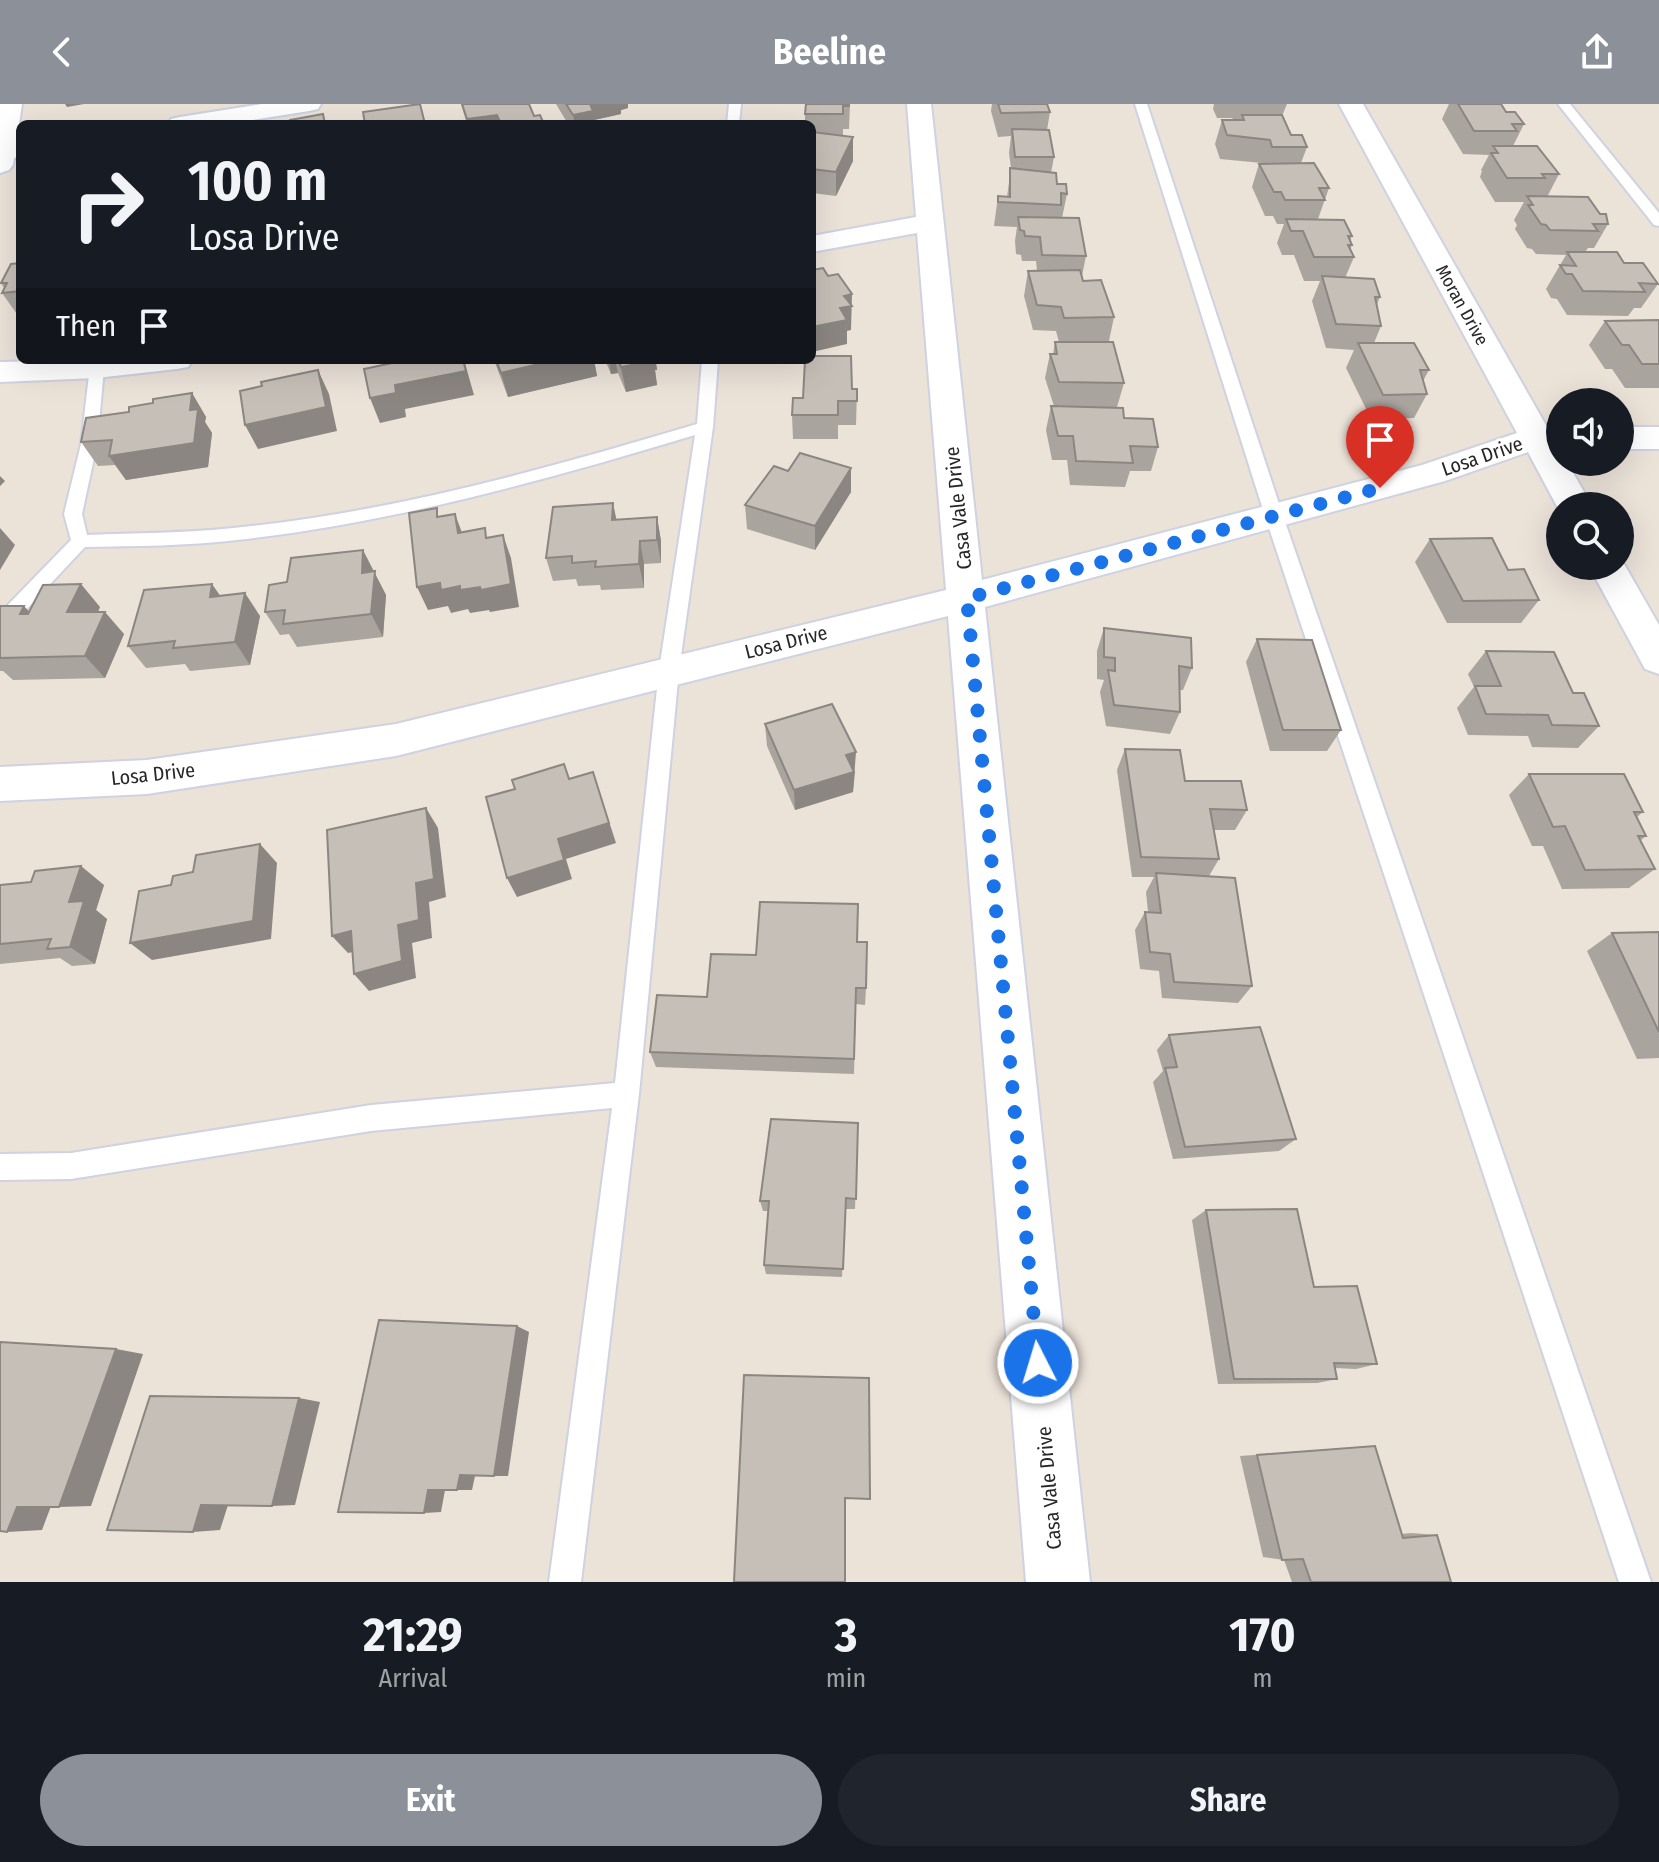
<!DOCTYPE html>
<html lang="en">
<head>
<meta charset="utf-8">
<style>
  :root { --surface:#171b24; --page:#20242c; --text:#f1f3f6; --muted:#9ea1a6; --accent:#8c9099 }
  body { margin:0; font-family:"Fira Sans Condensed",sans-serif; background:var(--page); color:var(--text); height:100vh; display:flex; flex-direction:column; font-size:30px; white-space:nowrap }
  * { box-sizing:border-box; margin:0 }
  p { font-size:26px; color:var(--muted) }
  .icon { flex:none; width:44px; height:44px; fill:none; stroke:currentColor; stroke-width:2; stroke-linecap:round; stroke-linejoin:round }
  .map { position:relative; height:1478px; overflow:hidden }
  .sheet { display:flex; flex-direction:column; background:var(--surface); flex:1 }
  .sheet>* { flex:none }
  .hud { position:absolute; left:16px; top:16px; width:800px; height:244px; border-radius:12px; box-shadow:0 8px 32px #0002; background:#171b24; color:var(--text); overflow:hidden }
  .fabs { position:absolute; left:1546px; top:284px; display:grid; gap:16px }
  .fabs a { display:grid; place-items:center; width:88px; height:88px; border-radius:50%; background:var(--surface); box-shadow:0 8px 32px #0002; font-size:40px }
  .pin { position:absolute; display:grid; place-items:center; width:68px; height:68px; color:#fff; margin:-82px -34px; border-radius:50% 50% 50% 0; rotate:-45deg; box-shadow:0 0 8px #0007 }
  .pin .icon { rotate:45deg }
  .me { position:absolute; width:88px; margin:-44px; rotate:355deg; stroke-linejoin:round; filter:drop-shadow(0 0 6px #0008) }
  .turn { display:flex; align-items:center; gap:28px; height:168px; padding:0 40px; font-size:36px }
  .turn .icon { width:104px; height:104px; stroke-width:2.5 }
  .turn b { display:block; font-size:56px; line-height:68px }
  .then { display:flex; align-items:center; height:76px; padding:0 40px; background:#0003; gap:16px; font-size:30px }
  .eta { display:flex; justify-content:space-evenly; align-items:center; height:136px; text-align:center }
  .eta b { font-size:48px; font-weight:700; line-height:56px }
  .cta { display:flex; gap:16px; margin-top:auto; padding:16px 40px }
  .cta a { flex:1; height:92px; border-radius:48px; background:var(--accent); color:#fff; font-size:32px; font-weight:700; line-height:92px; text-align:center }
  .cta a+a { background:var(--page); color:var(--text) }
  header { display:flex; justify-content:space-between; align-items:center; height:104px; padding:0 40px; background:var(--accent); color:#fff; font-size:36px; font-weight:700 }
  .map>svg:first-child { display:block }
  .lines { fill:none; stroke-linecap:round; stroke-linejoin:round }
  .service-casing { stroke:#ced2e1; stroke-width:4 }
  .minor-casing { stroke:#ced2e1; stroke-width:4 }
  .secondary-casing { stroke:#ced2e1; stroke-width:4 }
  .service { fill:#fff; fill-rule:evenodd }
  .minor { fill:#fff; fill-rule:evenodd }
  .secondary { fill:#fff; fill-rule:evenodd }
  .wall { fill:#aaa49e }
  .shaded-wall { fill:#8b8681 }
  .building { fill:#c6bfb8; stroke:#8b8681; stroke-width:2 }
  .route { stroke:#1a73e8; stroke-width:14; stroke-dasharray:0 25.2 }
  .labels { text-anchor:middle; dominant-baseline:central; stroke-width:6; stroke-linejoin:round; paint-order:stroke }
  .far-street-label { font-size:18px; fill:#272727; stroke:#fff }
  .street-label { font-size:20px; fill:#272727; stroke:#fff }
</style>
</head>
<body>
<header><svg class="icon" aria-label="back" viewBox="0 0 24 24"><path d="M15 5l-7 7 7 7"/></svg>Beeline<svg class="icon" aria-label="share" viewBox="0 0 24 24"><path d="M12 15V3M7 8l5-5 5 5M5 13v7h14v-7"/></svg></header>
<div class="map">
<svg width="1659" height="1478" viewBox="0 0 1659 1478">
  <rect width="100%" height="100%" fill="#ebe2d8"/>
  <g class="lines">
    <g class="service-casing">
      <path id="service" d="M729 0H741L739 20H727Z
        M1135 0H1147L1283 412 1651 1478H1619L1265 412Z
        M1558 0H1570L1659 109V122L1654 121Z
        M702 256H718L713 323 679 566 639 990 581 1478H549L612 1004 371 1027 71 1075 0 1076V1050L71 1049 371 1001 615 979 659 566 695 331C546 376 392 419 237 436 187 442 136 442 85 443L7 526 0 528V509L71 436 64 410 81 340 90 262 96 260 104 265 97 340 82 410 87 431C136 429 185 429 233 424 390 409 546 365 697 320Z"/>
    </g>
    <g class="minor-casing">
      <path id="minor" d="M262 0H321L318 5 309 7 228 20H168L171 15 180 13Z
        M907 0H931L982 476 1422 361 1517 329 1339 0H1363L1547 323H1560V358H1567L1592 402H1560V408L1528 348 1445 377 985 503 1090 1478H1026L948 512 396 652 147 690 0 697V663L147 656 396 620 946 486 917 129 812 148V132L916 113Z
        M20 37V53L0 56V40Z
        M81 256H193L188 263 177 265 96 274 0 278V258Z
        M1620 323H1659V345H1620Z
        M1620 453 1659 521V570L1645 565 1589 462H1620Z"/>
    </g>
    <g class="secondary-casing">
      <path id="secondary" d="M0 0H22L13 61 9 66 0 69Z"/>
    </g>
    <use href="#service" class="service"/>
    <use href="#minor" class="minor"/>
    <use href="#secondary" class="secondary"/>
  </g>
  <path class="wall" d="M461 0H529L534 12 544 20H467Z
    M556 0H628V4L621 6V10L594 16 595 20H568Z
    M850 0 849 25H843V32L853 33V57L836 92 812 89V20H805V10Z
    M992 0H1047L1050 8 1047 26 1054 53 1051 69 1057 80 1067 90 1062 114 1086 152 1082 172 1083 177 1114 213 1109 237 1075 238 1124 279 1117 303H1070L1124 314 1158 343 1151 367H1130L1125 383 1070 381 1067 356H1052L1046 326 1051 302H1054L1045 274 1050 250H1053L1055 238H1059L1056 227 1033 226 1024 192 1028 167H1037L1036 157H1022L1021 151 1016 150 1015 137 1017 123 994 122 998 92 1007 93 1011 64 1009 49 1011 32 998 33 991 7Z
    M1214 0H1287L1282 12 1291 31 1307 43 1301 59 1329 84 1318 115 1352 132 1350 137 1352 141 1350 146 1354 153 1345 174 1380 193 1377 200 1381 222 1374 239 1429 266 1423 277 1427 290 1414 314 1371 315 1346 264 1354 246 1326 244 1312 197 1320 177H1304L1294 151H1282L1277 139 1284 120H1277L1273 112H1265L1252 83 1259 60 1262 59 1220 55 1215 40 1222 16H1234L1232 14H1217L1213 5Z
    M1449 0H1501L1506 8 1524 20 1513 42 1559 70 1547 93 1608 120 1594 144H1588L1585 148 1624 159 1658 180 1641 204H1634L1628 212 1567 211 1557 195 1551 194 1546 185 1566 151 1536 150 1532 145 1527 144 1515 125 1517 121 1514 116 1524 98H1495L1480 73 1482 67 1481 66 1489 51 1463 50 1442 15Z
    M20 159V213H19L2 189 4 184 1 179Z
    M1659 216V284H1625L1612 265H1605L1589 241 1605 217Z
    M494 256H594L597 272 508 293Z
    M605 256H670L656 259 657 266H655L657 281 626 288 618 269 611 270Z
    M852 285H857L856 321H838V335H793L792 311 803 294Z
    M192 289 206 313 205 318 212 329 208 363 126 376 115 361 98 362 81 338 129 308 153 299Z
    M851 388 815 446 747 425 745 401Z
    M657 413 661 437V459L644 460V484L601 486 600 481 578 482 576 475 553 477 546 454 617 416Z
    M1430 435 1508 466 1539 496 1521 519H1447L1415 458Z
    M374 468 386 491 383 533 297 543 289 530 280 531 265 508Z
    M220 492 260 512 250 561 190 567 185 560 146 564 128 542Z
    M0 502 30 508 100 503 98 508 124 530 105 574 13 576 3 567H0Z
    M1104 524 1192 564 1183 586H1179L1180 608 1170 630 1106 622 1100 588 1104 576 1097 575V547Z
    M1257 535 1341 626 1327 647H1270L1246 558Z
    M1486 547 1573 589 1599 622 1578 644 1532 643 1528 632 1468 631 1457 604 1474 583 1468 570Z
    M765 620 855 669 853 688 795 706 767 642Z
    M1125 645 1185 677 1247 706 1235 726H1214L1219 755 1209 772 1252 882 1238 899 1162 894 1159 867 1140 865 1135 826 1145 808H1148L1146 788 1154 773H1132L1117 666Z
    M1529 670 1643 708 1637 713 1646 732 1640 737 1655 765 1629 784 1562 785 1543 742H1532L1509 691Z
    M0 781H104L96 806 107 815 95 860 72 862 60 854 0 860Z
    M1659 828V954L1637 955 1587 847 1612 829Z
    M857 838 866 884 865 901 856 900 854 970 656 963 650 948 707 893 756 851Z
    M1169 931 1296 1035 1279 1047 1173 1055 1153 978 1163 967 1157 946Z
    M858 1019 855 1105H845L842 1173 766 1170 764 1161 768 1107H763L760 1097Z
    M1206 1106 1314 1183 1377 1260 1356 1265 1335 1264 1337 1275 1317 1279 1218 1280 1192 1116Z
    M1375 1342 1402 1430 1411 1429 1437 1431 1451 1478H1292L1284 1456 1263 1453 1240 1352Z"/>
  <path class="shaded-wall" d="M65 0H84L67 3Z
    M589 0H628V4L621 6V10L594 16 595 20H575L573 11Z
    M497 11 499 20H468L467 15Z
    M853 33V57L836 92V68Z
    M852 190 851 226 847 227V240L812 248V223L840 204 844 192Z
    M464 256 474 291 405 305 406 313 380 319 370 294 395 281Z
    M556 256H594L597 272 508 293 501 269Z
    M609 256H615L618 269 611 270Z
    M649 256H670L656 259 657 266H655L657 281 626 288 621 263Z
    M318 266 329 290 337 327 258 345 245 321Z
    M192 289 206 313 205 318 212 329 208 363 126 376 109 352 190 306Z
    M851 364V388L815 446V422Z
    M0 372 5 377 0 382Z
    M613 399 618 423 612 416Z
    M455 410 464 434 458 429Z
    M657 413 661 437V459L657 436Z
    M0 424 15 441 0 466Z
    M503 431 511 454 519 503 490 508 489 506 470 509 468 505 451 509 448 502 428 506 417 483 440 479 460 482Z
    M640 437 644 460V484L639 460Z
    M363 446 386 491 383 533 371 510 362 469Z
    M81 480 100 503 87 531 67 508Z
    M212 480 228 503 210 493Z
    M245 489 260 512 250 561 235 538Z
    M24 502 45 525 20 510Z
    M105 508 124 530 105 574 85 552Z
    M856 648 853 688 795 706 794 686 846 651Z
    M593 668 616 739 566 755 572 775 517 793 507 774 558 735Z
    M426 704 438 724 446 793 429 798 432 834 412 839 416 874 369 887 354 870 398 821 416 779Z
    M260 740 277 759 271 835 152 856 130 839Z
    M81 762 104 781 96 806 107 815 95 860 70 843 69 798Z
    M351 827 367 845 348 849 332 832Z
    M517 1222 529 1228 508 1372H494Z
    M116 1245 143 1250 91 1402 59 1403Z
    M299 1294 320 1298 295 1401 272 1402Z
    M460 1371 475 1372 472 1386H457Z
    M428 1386H445L441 1408 424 1409Z
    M201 1401H228L220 1426 193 1428Z
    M51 1402 42 1426 7 1428 17 1403Z"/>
  <path class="building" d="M420 0 425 20H365L363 8Z
    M462 0H529L534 12 540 11 544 20H501L497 11 467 15Z
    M566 0H590L593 7 573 11Z
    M806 0H849V2H843V10H805Z
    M998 0H1047L1050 8 1001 9Z
    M1458 0H1501L1506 8H1515L1524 20H1512L1517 27H1474Z
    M323 10 325 20H291L290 16Z
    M1242 11H1282L1291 31H1302L1307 43H1272L1270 36 1227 31 1222 16H1244Z
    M1012 25 1049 26 1054 53H1015Z
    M812 28 853 33 836 68 812 65Z
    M1493 42H1537L1559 70H1542L1545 74H1507L1491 49H1498Z
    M1314 59 1329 84H1319L1325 96H1285L1281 88H1274L1259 60Z
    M1010 64 1056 69 1057 80H1066L1067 90 1061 89V101L998 98V92L1010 93Z
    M1527 92 1588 93 1600 110H1606L1608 120H1593L1598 127 1550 126 1546 121 1541 120 1528 101H1533Z
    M1018 113 1079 114 1086 152 1042 151 1040 133 1025 132 1024 127 1020 126Z
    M1286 115 1344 116 1352 132H1348L1352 141H1348L1354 153H1314L1303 127H1291Z
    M1567 148H1617L1624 159H1643L1658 180 1639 179 1645 188 1583 187 1572 170H1566L1560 161 1576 162Z
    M20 159V187L2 189 7 179H1L11 160Z
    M823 164 828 172 838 170 852 190 844 192 852 202 840 204 847 216 812 223V166Z
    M1080 166 1083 177 1101 176 1114 213 1064 214 1061 203 1037 201 1028 167Z
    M1322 172 1374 175 1380 193H1375L1381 222 1336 220Z
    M1659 216V260H1642L1629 241H1622L1605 217Z
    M1055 238H1113L1124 279 1059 278 1050 250H1057Z
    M1358 239H1414L1429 266H1420L1427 290 1383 291Z
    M812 252H851L852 285H857V297H838V311H792L793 294H803L805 256H812Z
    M406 256H463L466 267 395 281 396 289 370 294 364 265Z
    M496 256H556L501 269Z
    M618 256H653V257L621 263Z
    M318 266 326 303 245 321 240 287 262 282 261 278Z
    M192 289 190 306 198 305 194 339 109 352 112 336 81 338 86 314 129 308V303L153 299V295Z
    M1051 302 1123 304 1124 314 1153 315 1158 343 1130 342 1133 359 1076 357 1073 332H1058Z
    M800 349 851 364 815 422 745 401 774 362 788 367Z
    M613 399 612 416 657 413V436L640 437 639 460 595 463 596 457 572 459V452L546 454 553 403Z
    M437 404V413L455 410 458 429 485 424 486 434 503 431 511 480 481 486 480 483 460 486V482L441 486 440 479 417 483 409 409Z
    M1492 434 1508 466 1524 465 1539 496 1463 497 1430 435Z
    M363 446 362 469 375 467 371 510 283 520 285 506 265 508 269 481 287 478 291 454Z
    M81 480 67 508H105L85 552 0 554V502H24L20 510H28L43 481Z
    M212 480 210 493 245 489 235 538 173 544 175 537 128 542 144 486Z
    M1104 524 1191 534 1192 564 1179 562 1180 608 1114 601 1108 566 1115 567V554L1104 553Z
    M1257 535 1312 536 1341 626H1283Z
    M1486 547 1554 548 1573 589H1584L1599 622 1552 621 1548 611 1486 610 1475 582H1501Z
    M832 600 856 648 846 651 854 668 794 686 765 620Z
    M1125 645 1180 646 1185 677H1241L1247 706 1210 705 1219 755 1141 753Z
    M564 660 569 675 593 668 609 719 558 735 564 756 507 774 486 693 515 685 512 676Z
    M1529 670H1624L1643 708H1634L1646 732H1638L1655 765 1585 766 1565 722 1553 723Z
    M426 704 434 775 416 779 419 816 398 821 402 857 354 870 351 827 332 832 327 726Z
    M260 740 253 817 130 839 139 787 171 781 173 772 193 768 196 751Z
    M81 762 69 798 84 797 70 843 47 845 51 835 0 840V781L31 778 35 767Z
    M1156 769 1235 774 1252 882 1174 878 1170 850 1150 848 1145 808 1161 809Z
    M760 798 858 800 857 838H867L866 884H856L854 955 650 948 657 891 707 893 711 850 756 851Z
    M1659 828V928L1612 829Z
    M1260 923 1296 1035 1185 1043 1165 964 1177 963 1169 931Z
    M771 1015 858 1019 856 1095 846 1094 843 1165 764 1161 769 1097H760Z
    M1297 1105 1314 1183 1357 1182 1377 1260 1334 1259 1337 1275H1234L1206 1106Z
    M379 1216 517 1222 494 1372 460 1371 457 1386H428L424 1409 338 1408Z
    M0 1238 116 1245 59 1403H17L7 1428 0 1427Z
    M744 1271 869 1274 870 1395 845 1394V1478H734Z
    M150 1292 299 1294 272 1402 201 1401 193 1428 107 1426Z
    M1375 1342 1403 1434 1437 1431 1451 1478H1311L1303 1455 1282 1456 1257 1351Z"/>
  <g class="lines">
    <path class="route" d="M1038 1259 967 494 1380 384"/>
  </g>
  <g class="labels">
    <g class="far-street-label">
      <text transform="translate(1462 201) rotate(61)">Moran Drive</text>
    </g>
    <g class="street-label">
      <text transform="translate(1482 352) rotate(-19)">Losa Drive</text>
      <text transform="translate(958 404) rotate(-96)">Casa Vale Drive</text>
      <text transform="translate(786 538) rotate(-14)">Losa Drive</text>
      <text transform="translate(153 670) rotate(-6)">Losa Drive</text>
      <text transform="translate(1049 1384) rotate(-95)">Casa Vale Drive</text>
    </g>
  </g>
</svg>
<div class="fabs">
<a><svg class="icon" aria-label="sound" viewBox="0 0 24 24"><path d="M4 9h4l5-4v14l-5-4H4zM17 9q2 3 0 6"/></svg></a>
<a><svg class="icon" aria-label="search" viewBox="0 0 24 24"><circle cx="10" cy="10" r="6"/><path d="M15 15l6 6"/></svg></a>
</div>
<div class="pin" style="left:1380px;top:384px;background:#d93025"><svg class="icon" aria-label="arrive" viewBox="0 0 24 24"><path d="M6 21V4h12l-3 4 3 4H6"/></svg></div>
<svg class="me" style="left:1038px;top:1259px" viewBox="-20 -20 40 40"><circle r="17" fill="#1a73e8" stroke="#fff" stroke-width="3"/><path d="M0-11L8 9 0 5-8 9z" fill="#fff"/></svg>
<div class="hud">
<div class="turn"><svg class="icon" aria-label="right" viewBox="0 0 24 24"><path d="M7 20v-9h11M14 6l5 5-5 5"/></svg><div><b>100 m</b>Losa Drive</div></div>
<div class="then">Then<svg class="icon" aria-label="arrive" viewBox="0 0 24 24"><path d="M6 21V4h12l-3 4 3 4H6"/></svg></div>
</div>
</div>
<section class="sheet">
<div class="eta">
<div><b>21:29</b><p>Arrival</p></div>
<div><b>3</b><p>min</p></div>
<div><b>170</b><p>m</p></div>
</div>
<div class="cta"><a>Exit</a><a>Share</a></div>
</section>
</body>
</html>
